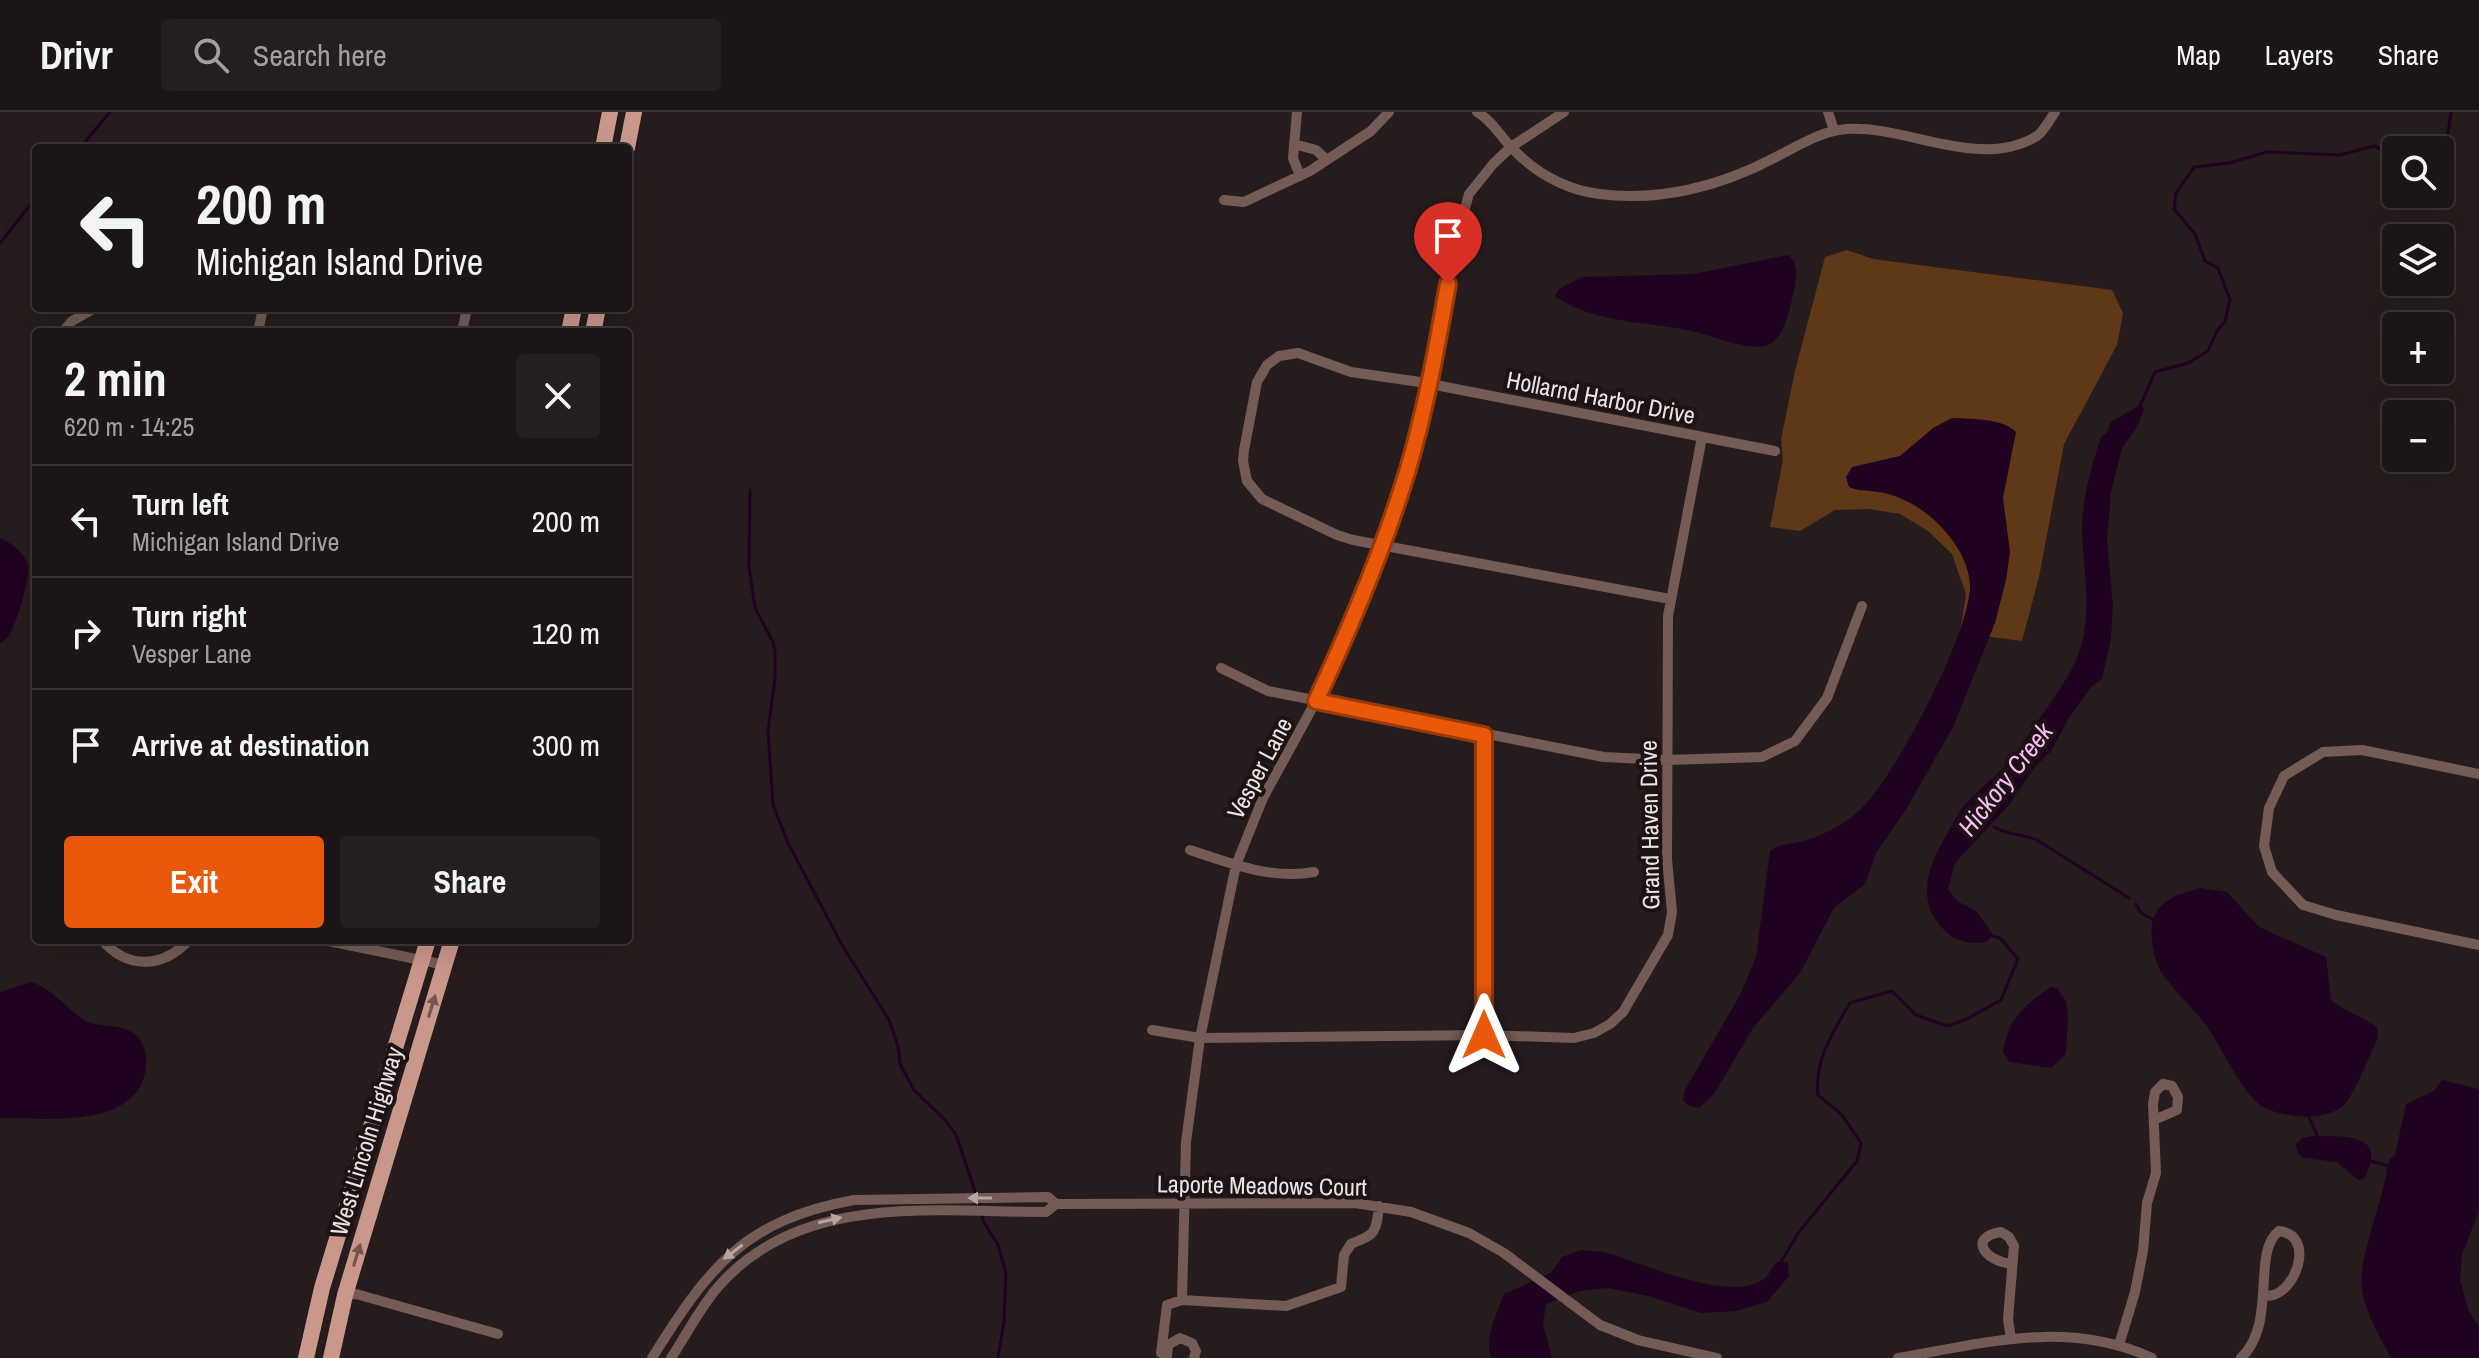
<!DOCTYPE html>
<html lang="en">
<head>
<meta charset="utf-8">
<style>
  :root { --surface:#1c1516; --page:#251e1f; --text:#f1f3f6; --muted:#a09fa1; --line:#3a3435; --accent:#ea580c }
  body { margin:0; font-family:"Archivo Narrow",sans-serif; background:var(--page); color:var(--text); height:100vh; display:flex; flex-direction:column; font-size:30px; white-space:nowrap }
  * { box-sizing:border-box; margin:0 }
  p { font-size:26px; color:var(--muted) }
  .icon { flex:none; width:44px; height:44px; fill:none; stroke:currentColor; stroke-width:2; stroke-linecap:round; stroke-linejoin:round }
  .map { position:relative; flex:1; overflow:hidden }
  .panel { position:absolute; left:32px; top:216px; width:600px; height:616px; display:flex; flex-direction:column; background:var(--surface); border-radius:8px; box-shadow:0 8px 32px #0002,0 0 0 2px var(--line) }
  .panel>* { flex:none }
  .guide { position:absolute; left:32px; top:32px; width:600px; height:168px; border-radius:8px; box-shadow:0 8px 32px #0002,0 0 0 2px var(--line); background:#1c1516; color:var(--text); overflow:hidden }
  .fabs { position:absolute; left:2382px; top:24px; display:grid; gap:16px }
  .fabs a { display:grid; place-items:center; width:72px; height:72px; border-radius:8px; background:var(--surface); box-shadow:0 8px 32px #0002,0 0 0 2px var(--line); font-size:40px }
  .pin { position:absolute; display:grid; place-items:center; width:68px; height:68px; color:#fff; margin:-82px -34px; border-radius:50% 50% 50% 0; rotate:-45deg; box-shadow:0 0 8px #0007 }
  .pin .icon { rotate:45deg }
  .me { position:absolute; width:88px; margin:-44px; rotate:0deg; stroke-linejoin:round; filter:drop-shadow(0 0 6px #0008) }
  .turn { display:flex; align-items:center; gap:28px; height:168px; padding:0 32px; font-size:36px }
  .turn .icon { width:104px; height:104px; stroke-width:2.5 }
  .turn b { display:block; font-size:56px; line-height:68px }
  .round { display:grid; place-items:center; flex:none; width:84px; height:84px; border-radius:8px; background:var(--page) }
  .head { display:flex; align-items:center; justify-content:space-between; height:136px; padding:0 32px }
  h1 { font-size:48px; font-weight:700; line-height:60px }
  .cta { display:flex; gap:16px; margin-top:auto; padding:16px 32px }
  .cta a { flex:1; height:92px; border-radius:8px; background:var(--accent); color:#fff; font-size:32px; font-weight:700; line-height:92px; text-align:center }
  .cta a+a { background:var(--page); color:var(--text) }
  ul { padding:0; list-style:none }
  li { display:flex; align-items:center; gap:24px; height:112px; padding:0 32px; border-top:2px solid var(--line) }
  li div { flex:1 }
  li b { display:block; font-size:30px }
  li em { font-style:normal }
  header { display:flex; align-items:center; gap:48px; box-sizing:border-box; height:112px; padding:0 40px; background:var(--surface); border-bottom:2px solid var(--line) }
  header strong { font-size:38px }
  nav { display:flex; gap:44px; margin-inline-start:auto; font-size:28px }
  .search { width:560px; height:72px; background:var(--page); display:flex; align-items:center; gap:20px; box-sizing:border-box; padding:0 28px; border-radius:8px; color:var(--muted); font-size:30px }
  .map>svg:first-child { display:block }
  .green { fill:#5f3818 }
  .water { fill:#200221 }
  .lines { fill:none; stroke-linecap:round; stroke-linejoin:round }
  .stream { stroke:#200221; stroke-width:3 }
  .minor { stroke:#745b55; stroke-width:10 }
  .primary { stroke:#ca978b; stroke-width:16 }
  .oneway { fill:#745550 }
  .oneway2 { fill:#b5a6a4 }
  .route-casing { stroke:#983908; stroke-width:20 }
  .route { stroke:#ea580c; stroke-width:14 }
  .labels { text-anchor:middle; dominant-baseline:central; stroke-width:8; stroke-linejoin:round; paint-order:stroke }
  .street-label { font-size:24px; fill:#ebe4e4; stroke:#1d1314 }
  .water-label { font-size:26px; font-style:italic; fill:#fbbdf8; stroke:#1d1314 }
</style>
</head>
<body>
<header>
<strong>Drivr</strong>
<div class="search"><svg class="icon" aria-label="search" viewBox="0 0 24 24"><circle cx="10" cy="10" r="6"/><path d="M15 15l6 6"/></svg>Search here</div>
<nav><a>Map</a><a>Layers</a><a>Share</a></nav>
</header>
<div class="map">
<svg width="2479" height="1246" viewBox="0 0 2479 1246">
  <rect width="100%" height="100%" fill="#261c1d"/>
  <path class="green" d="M1847 138 1873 147 2112 178 2123 201 2117 233 2064 332 2039 465 2022 529 1960 521 1966 482 1952 442 1928 419 1900 402 1869 397 1835 398 1800 419 1770 415 1783 348 1781 327 1795 259 1825 145Z"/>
  <path class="water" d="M1788 143C1800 151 1796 170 1793 183 1790 197 1784 225 1770 232 1753 242 1711 223 1692 219 1646 209 1595 212 1555 184L1559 177 1582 165 1694 162Z
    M2142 292 2144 298 2137 315 2122 336 2111 380 2107 427 2113 494 2111 527 2102 567 2092 574 2068 607 2052 638 2034 656 2009 693 1955 751 1948 777 1957 789 1976 799 1992 821 1988 829C1974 834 1954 829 1944 818 1915 788 1928 755 1946 724 1952 714 1957 702 1965 693 1982 673 2005 659 2019 637 2039 604 2070 571 2081 534 2092 496 2083 457 2082 419 2082 385 2091 357 2101 325L2107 320 2111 310Z
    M1952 306C1970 307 2003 306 2016 320L2003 386 2010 440 2006 468 1995 511 1953 615 1907 696 1876 741 1865 772 1834 796 1800 861 1753 916 1714 982 1699 996 1689 994 1683 988 1685 978 1740 883 1756 845 1770 739C1781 731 1791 732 1804 729 1824 723 1847 711 1862 696 1896 663 1970 521 1970 474 1969 447 1951 423 1932 406 1917 393 1898 383 1878 380 1867 378 1860 380 1849 375L1846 365 1852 355 1900 344 1933 316Z
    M0 426C12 432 23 439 28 453 31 464 16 513 9 523 7 526 3 529 0 532Z
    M2200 776 2227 780 2259 815 2326 845 2331 888C2345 900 2362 904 2377 915L2378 926C2371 940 2352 988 2342 995 2323 1009 2286 1006 2265 996 2243 985 2222 935 2206 913 2194 897 2167 872 2159 856 2154 846 2150 825 2152 814 2155 789 2178 782 2200 776Z
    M31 870C54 877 66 897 86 909 100 916 119 911 133 921 144 928 147 941 146 954 140 1018 47 1006 0 1006V880Z
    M2051 875 2057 876 2066 889 2068 903 2066 942 2051 956 2009 950 2003 940C2008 907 2024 893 2051 875Z
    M2442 968 2479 977V1099L2462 1142 2460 1168 2469 1200 2479 1215V1246H2391C2380 1225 2366 1202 2362 1178 2357 1149 2383 1089 2387 1057L2390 1047 2395 1043 2406 992 2434 979Z
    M2313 1024C2345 1025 2389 1020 2364 1067L2358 1068 2337 1050 2304 1046 2298 1042 2296 1032 2302 1026Z
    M1581 1138C1591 1139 1602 1139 1611 1142 1645 1152 1735 1194 1766 1165 1770 1161 1773 1154 1776 1150H1788L1789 1164 1767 1190 1736 1199 1701 1201 1648 1184 1608 1176 1579 1179 1546 1192 1543 1212 1552 1246H1491C1484 1226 1497 1201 1504 1182L1551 1161 1562 1145Z"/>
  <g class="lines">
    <path class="stream" d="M80 36 110 0
      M2440 39 2448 20 2451 0
      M0 131 36 86
      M2140 294 2155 260 2188 251 2208 239 2217 219 2225 209 2230 188 2218 156 2205 149 2195 122 2174 97 2176 81 2194 55 2229 51 2267 40 2340 43 2374 34 2396 43
      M750 378 749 454 755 496 773 530 775 539V566L768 619 773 693 788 731 842 833 889 908 898 934 900 952 914 978 946 1009 956 1023 976 1082
      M1994 715C2007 723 2023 722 2037 728L2129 786
      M2136 792 2141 801 2154 808
      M2308 1003 2318 1025
      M2370 1049 2390 1054
      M979 1089 983 1109 998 1133 1006 1161 1004 1209 998 1246
      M1779 1153 1799 1120 1857 1049 1861 1031 1842 1003 1818 983C1814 949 1833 920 1850 891L1892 879 1916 903 1947 914 1965 908 2001 888 2018 847 2000 826 1989 823"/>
    <path class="minor" d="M1297 0 1293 46 1300 64
      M1477 0C1491 8 1499 22 1510 34 1534 60 1564 77 1599 82 1660 90 1721 74 1774 46 1798 34 1820 19 1847 17 1906 13 1981 59 2037 24 2044 19 2050 7 2055 0
      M1828 0 1834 18
      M1294 32 1316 38 1326 47
      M1224 88 1244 90 1310 59 1371 19 1389 0
      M63 220 72 209 95 196
      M258 220 263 196
      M462 220 467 196
      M1670 487 1353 428 1337 423 1262 387 1247 369 1243 349 1244 338 1257 270 1267 253 1279 244 1298 241 1351 260 1420 270 1775 339
      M1221 556 1268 579 1604 645 1667 648 1762 645 1795 629 1827 586 1862 494
      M2479 662 2362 638 2323 640 2284 664 2269 696 2264 734 2272 760 2303 793 2336 803 2479 833
      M1190 738C1230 751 1271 768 1314 760
      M102 828C128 858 163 856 189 828
      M324 828 445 853
      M1152 918 1200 926 1484 923 1574 926 1594 921 1610 912 1623 900 1668 823 1672 800 1667 747 1668 504 1702 325
      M1484 923V623
      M345 1183 356 1182 498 1222
      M1182 1188 1186 1030 1200 926 1236 753 1263 686 1316 589 1348 520 1383 434 1408 356 1430 272 1457 125 1469 82 1493 52 1511 35 1564 0
      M2011 1227 2008 1207 2014 1134 2009 1125 2001 1120C1968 1125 1984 1149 2012 1152
      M2119 1233 2135 1180 2143 1139 2147 1091 2156 1061 2153 992 2155 980 2163 972 2172 974 2178 985 2177 998 2154 1008
      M1166 1242 1161 1241 1167 1193 1182 1188 1286 1194 1341 1175 1344 1143 1351 1132C1376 1122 1376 1121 1379 1094
      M1167 1244 1168 1233 1180 1226 1192 1231 1196 1239 1194 1246
      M652 1246C708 1156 744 1108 854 1088L1048 1085 1056 1092 1355 1091 1411 1100 1469 1121 1504 1141 1600 1213 1638 1228 1717 1246
      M671 1246C687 1222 699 1197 718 1175 800 1080 935 1100 1046 1100L1056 1092
      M1898 1246C1986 1231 2067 1207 2152 1246
      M2241 1246C2278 1211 2251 1140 2279 1119 2313 1123 2299 1172 2276 1182 2272 1184 2267 1184 2263 1184"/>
    <path class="primary" d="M603 36 610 0
      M627 36 634 0
      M569 220 574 196
      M593 220 598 196
      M306 1246 322 1176 428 828
      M331 1246 345 1183 452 828"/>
  </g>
  <defs><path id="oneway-solid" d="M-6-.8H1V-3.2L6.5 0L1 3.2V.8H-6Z" transform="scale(2)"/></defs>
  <g class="oneway">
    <use href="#oneway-solid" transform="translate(432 894) rotate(-73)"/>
    <use href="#oneway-solid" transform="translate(357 1143) rotate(-73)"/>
  </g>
  <g class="oneway2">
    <use href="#oneway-solid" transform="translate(980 1086) rotate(180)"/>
    <use href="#oneway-solid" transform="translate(830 1108) rotate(-13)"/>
    <use href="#oneway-solid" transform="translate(733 1140) rotate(143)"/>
  </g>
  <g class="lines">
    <g class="route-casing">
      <path id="route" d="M1448 172C1437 234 1426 296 1408 357 1384 437 1351 514 1316 589L1484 623V923"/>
    </g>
    <use href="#route" class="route"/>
  </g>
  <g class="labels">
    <g class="street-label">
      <text transform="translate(1601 285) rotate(11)">Hollarnd Harbor Drive</text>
      <text transform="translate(1259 656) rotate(-62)">Vesper Lane</text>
      <text transform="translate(1649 713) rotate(-91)">Grand Haven Drive</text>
      <text transform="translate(366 1029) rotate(-73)">West Lincoln Highway</text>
      <text transform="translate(1262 1073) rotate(1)">Laporte Meadows Court</text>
    </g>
    <g class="water-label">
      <text transform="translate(2005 667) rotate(-52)">Hickory Creek</text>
    </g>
  </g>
</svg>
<div class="fabs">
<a><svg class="icon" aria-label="search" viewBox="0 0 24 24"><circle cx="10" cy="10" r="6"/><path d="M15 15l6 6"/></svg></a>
<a><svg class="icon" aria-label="layers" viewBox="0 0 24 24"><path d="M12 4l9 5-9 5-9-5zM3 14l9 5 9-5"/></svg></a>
<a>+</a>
<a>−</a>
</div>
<div class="pin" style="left:1448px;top:172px;background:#d93025"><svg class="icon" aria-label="arrive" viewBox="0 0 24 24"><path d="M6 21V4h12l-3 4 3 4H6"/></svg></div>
<svg class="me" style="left:1484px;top:923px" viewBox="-20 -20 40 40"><path d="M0-17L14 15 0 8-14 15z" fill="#ea580c" stroke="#fff" stroke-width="4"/></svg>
<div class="guide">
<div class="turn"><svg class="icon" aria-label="left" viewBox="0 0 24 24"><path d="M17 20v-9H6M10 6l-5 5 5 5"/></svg><div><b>200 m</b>Michigan Island Drive</div></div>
</div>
<section class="panel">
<div class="head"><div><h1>2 min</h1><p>620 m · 14:25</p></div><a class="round"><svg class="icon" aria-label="close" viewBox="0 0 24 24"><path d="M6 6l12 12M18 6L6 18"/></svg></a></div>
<ul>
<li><svg class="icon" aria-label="left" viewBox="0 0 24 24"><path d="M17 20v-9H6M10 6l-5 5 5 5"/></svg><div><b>Turn left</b><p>Michigan Island Drive</p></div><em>200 m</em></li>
<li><svg class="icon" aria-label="right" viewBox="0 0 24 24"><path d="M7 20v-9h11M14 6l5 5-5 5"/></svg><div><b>Turn right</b><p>Vesper Lane</p></div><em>120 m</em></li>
<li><svg class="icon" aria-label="arrive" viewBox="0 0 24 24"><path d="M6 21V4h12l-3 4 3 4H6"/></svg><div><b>Arrive at destination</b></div><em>300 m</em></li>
</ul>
<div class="cta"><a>Exit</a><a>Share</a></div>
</section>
</div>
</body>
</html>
